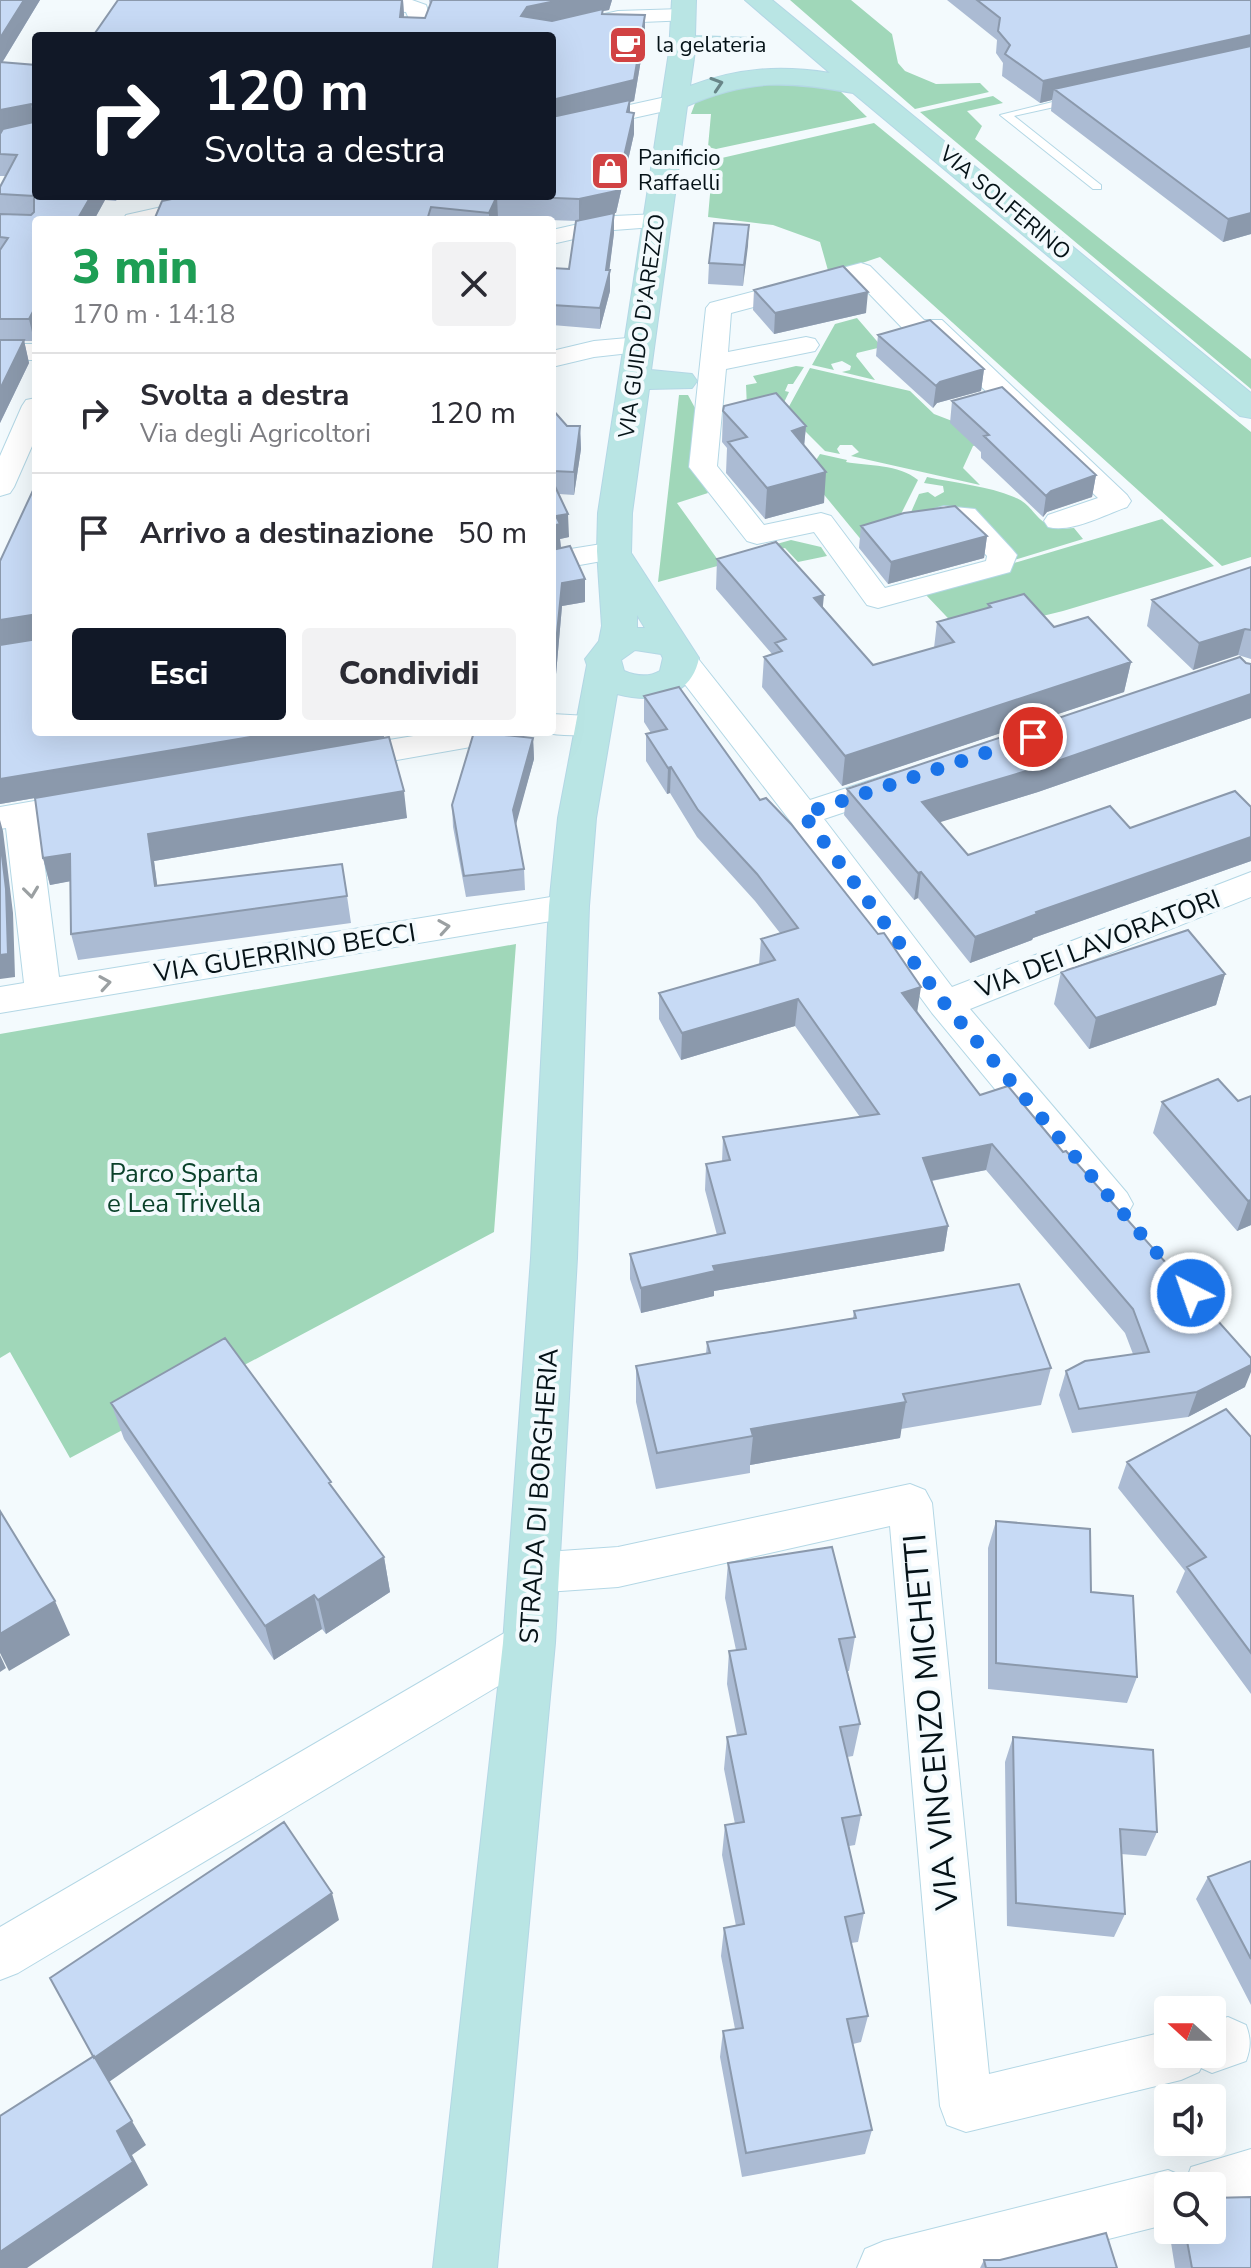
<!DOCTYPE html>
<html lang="it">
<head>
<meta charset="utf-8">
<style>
  :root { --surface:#fff; --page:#f2f2f3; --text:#2b2b33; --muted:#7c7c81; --line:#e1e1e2; --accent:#111827 }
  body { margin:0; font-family:"Nunito Sans",sans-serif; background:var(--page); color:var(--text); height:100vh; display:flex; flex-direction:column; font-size:30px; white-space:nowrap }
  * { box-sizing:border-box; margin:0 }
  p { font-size:26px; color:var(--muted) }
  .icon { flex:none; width:44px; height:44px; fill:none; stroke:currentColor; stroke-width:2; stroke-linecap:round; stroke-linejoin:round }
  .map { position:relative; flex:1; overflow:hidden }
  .details { position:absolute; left:32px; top:216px; width:524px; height:520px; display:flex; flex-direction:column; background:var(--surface); border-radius:8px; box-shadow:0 8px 32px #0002 }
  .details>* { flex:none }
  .hud { position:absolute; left:32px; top:32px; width:524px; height:168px; border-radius:8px; box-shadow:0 8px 32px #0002; background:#111827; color:#fff; overflow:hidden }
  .needle { width:52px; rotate:291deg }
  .controls { position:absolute; left:1154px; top:1996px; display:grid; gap:16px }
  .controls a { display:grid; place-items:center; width:72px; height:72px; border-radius:8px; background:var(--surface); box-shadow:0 8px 32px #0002; font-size:40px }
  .pin { position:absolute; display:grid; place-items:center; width:68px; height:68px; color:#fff; margin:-34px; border:4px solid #fff; border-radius:50%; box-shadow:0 2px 8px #0007 }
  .me { position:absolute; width:88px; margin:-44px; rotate:319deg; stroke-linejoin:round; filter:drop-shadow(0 0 6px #0008) }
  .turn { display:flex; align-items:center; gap:28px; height:168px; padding:0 40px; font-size:36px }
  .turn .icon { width:104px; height:104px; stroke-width:2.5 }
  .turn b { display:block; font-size:56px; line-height:68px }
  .round { display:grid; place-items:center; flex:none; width:84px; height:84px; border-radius:8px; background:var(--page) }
  .overview { display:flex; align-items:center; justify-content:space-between; height:136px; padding:0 40px }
  h1 { font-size:48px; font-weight:800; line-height:60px; color:#1e9e55 }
  .button { display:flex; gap:16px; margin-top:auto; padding:16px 40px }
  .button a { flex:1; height:92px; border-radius:8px; background:var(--accent); color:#fff; font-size:32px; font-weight:800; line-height:92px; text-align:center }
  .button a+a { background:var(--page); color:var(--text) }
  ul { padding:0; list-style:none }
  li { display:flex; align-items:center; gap:24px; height:120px; padding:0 40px; border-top:2px solid var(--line) }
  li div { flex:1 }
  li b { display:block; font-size:30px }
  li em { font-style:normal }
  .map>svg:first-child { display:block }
  .green { fill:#a0d7b9 }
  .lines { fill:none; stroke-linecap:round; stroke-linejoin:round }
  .lane-casing { stroke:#b3d7e5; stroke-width:2 }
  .street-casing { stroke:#b3d7e5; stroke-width:2 }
  .secondary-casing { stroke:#b3d7e5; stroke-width:2 }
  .lane { fill:#fff; fill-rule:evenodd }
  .street { fill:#fff; fill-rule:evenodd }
  .secondary { fill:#b9e5e4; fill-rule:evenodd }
  .wall { fill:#abbbd3 }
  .shaded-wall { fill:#8b99ac }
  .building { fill:#c7daf5; stroke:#8b99ac; stroke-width:2 }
  .oneway { stroke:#688688 }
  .oneway2 { stroke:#9ba0a2 }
  .route { stroke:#1a73e8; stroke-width:14; stroke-dasharray:0 25.2 }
  .labels { text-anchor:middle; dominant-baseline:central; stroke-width:8; stroke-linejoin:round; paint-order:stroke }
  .far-poi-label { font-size:22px; fill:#051217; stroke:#f3fafd; text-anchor:start }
  .far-street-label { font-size:22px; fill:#051217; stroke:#f3fafd }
  .street-label { font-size:26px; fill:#051217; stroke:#f3fafd }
  .park-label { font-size:26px; fill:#0a412a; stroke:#f3fafd }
  .near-street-label { font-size:32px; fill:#051217; stroke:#f3fafd }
</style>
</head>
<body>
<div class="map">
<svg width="1251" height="2268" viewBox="0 0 1251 2268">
  <rect width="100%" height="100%" fill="#f3fafd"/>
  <path class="green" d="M790 0H851L892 34 898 63 905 71 936 84 980 83 989 92 915 109Z
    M740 80 837 88 867 117 716 149 708 147 711 114H691L697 98Z
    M993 96 1003 103 967 111 982 126 975 139 1251 359V389L920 112Z
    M874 123 1251 432V557L1222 566 880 257 829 274 820 242 773 225 708 217 713 160Z
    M857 318 882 347 857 353 856 356 875 380 842 372 850 370 851 366 842 361 831 364 834 370 812 365 835 324Z
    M796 366 804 367 793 384H788L785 391 789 392 779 413 747 408 746 385 757 383 753 376Z
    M810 368 910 391 934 414 999 439 973 446 963 468 980 485 851 456 859 452 852 445H840L837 449 840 454 825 451 786 412Z
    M679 395H688L695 408 690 464 708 493 677 503 718 560 791 540 821 547 827 556 798 562 785 548 658 582Z
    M820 454 847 460 846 462C867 466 899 464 918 480L892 532 863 542 807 474Z
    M927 477C955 483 988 486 1014 497 1039 507 1035 532 1074 528L1083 539 1014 560 1005 547 908 519 919 494 928 492 935 497 944 492 943 486 924 483Z
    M1162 519 1214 566 1063 611 964 635 926 595 1003 573 1014 563Z
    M516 944 494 1232 70 1458 10 1352 0 1358V1034Z"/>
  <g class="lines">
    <g class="lane-casing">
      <path id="lane" d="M1073 97 1078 100 1077 102 1014 116 1101 185V189H1093L1000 115Z"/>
    </g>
    <g class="street-casing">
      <path id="street" d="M261 0H412L426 5 431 19 426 36H404L409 19 406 12 272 6Z
        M682 9 690 10 693 15 690 20 618 23 552 39V36H525L528 31 618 11Z
        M675 95 683 97 686 102 683 107 552 136V122Z
        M211 196H256L253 201 168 220H123L126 215Z
        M658 214 667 216 670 221 667 226 614 230 552 244V230L614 216Z
        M861 263 870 266 924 320H942L1127 495 1131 501 1127 507C1104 515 1072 533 1048 527L1044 521 1048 515 1098 498 928 336H910L856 280 731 313 728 352 806 337 815 339 819 345 815 351 726 369 717 466 764 525 821 513 831 516 885 588 986 561 987 556 957 524 934 521 930 515 934 509 944 506 975 509 1012 549 1017 555 1010 572 878 608 867 605 814 532 757 544 747 541 689 467 706 308 710 303Z
        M639 337 648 339 652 345 648 351 594 357 552 367V351L594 341Z
        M0 344H36V360H0Z
        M36 398V437L14 487 10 493 0 496V456L22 406 26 400Z
        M614 542 624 545 629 551 624 557 552 570V552Z
        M681 648 692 651 810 800 896 772 908 775 912 783 908 791 824 819 952 987 1251 872V897L970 1009 1127 1193 1133 1204 1127 1215 1113 1219 1099 1215 932 1013 791 822 670 665 666 658 670 651Z
        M552 714 606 717 611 724 606 731C588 736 562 737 544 732H552Z
        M438 732H515L510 739 499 742 340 770 329 766 324 759 329 752 340 748Z
        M86 792 98 795 103 803 98 811 39 822 59 977 569 894 581 897 586 906 581 915 569 918 0 1013V987L24 983 6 828 0 829V807Z
        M910 1484 925 1490 932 1503 989 2074 1168 2031V2054H1212V2021L1228 2017 1246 2025C1251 2039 1251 2047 1246 2061L1212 2073 1201 2068 1199 2072 1181 2080 966 2132 947 2125 940 2106 890 1526 618 1587 532 1593 516 1587 510 1573 516 1559 532 1553 618 1547Z
        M529 1622 545 1628 552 1643 545 1658 18 1973 0 1980V1927L513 1628Z
        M1251 2149V2203L1212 2212V2186H1168V2224L993 2268H857L865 2249 884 2241 1168 2170 1187 2178 1191 2167Z"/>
    </g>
    <g class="secondary-casing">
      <path id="secondary" d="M672 0H696L695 36 752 38 761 41 765 46 761 51 752 54 695 51 690 86C737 68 780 65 830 73L745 0H772L1251 393V418L1240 416 853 93C789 81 748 79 687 106L651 370 692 374 697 381 692 388 649 389 632 513 631 553 699 658C691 699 651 703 617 694L596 818 589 906 577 1258 555 1643 497 2268H433L503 1643 531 1258 549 906 558 818 587 665 585 659 599 641 602 626 597 551 598 513 669 52ZM637 615 645 628H637ZM635 650 661 654 663 658 660 671C648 678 636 676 624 671L621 660Z"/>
    </g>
    <use href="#lane" class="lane"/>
    <use href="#street" class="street"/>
    <use href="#secondary" class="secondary"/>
  </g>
  <path class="wall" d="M0 0H40L2 63 36 65V196H119L116 201 105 200 94 220H36V337L34 341H24L29 363 0 423V187L6 176H0V134L1 132H0Z
    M118 0H403L404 17 425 18 430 6 429 0H612L609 10 603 11V14L645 36 634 101 630 102V113L634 134 616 213H614V233L609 270 610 291 600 329 552 325V268L569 269 577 221 498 218 497 220H154L165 200V196H552Z
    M947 0H1251V234L1223 242 1051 111 1052 100 1040 103 1002 76 1003 63 996 53 997 40Z
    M749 225 743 286 708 284 709 263Z
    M754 290 866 313 774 334 753 310Z
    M878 335 984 369 981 391 937 403 933 408 876 356Z
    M952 401 1096 475 1092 497 1047 512 1043 517 981 458V452L950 423Z
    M552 409 567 426H580L581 449 574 495 559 494 569 537 560 539 561 548 552 550Z
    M723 411 806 426 804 445 824 503 765 519 726 473 727 448 722 442Z
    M861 526 987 536 984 558 888 584 859 548Z
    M552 550 585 602 562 606 554 697H552Z
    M717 559 823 607 873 665 934 648 937 622 987 608 988 604 1054 627 1131 662 1124 692 842 786 762 687 764 657 772 654 716 589Z
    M0 561 36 732 384 738 407 818 154 861 157 886 347 896 351 923 78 960 71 934 70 881 50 885 43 858 35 798 0 804Z
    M1251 567V659L1238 655 1193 670 1147 626 1152 600Z
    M1246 663 1251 664V718L1038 792 939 822 968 855 1251 807V861L1033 938 1032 940 970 963 918 898 914 900 844 815 847 789Z
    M644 696 760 800 980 1095 1245 1387 1188 1417 1072 1433 1059 1395 1066 1371 1133 1354 1125 1333 986 1170 932 1181 948 1226 944 1251 714 1291V1296L641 1313 630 1279V1254L717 1235 705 1190 706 1164 722 1162 723 1137 860 1117 795 1026 681 1060 659 1019V993L759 965 761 939 780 933 755 901 697 837 670 793 667 794 646 761V734L651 733 644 722Z
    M474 732H507V735L533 738 534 759 515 825 524 869 525 890 466 897 453 827 452 805Z
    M1061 972 1225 974 1216 1005 1089 1049 1054 1004Z
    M1251 1096V1225L1237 1231 1153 1133 1162 1102 1238 1101Z
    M854 1311 1051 1368 1041 1405 901 1429 900 1438 750 1465V1473L656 1489 636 1402V1366L706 1354 707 1342 853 1318Z
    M111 1403 333 1488 384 1557 390 1592 326 1634 322 1629 274 1660 124 1439Z
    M1251 1437V1694L1176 1592 1185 1571 1118 1488 1127 1462Z
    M996 1521 1091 1592 1137 1677 1127 1703 988 1689V1548Z
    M728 1563 855 1637 849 1671H846L860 1724 853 1756 847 1757 861 1815 855 1845 849 1846 864 1913 858 1942 851 1943 868 2016 861 2042 853 2044 872 2130 865 2154 742 2177 720 2057 723 2031 735 2029 721 1956 724 1928 736 1926 722 1855 725 1825 735 1824 724 1769 727 1737 737 1735 727 1684 729 1651 736 1650 725 1598Z
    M1013 1737 1157 1832 1146 1856 1121 1854 1125 1914 1114 1937 1007 1926 1005 1762Z
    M1251 1861V2005L1196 1899 1208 1877Z
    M1169 2230H1212L1251 2268H1175Z
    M984 2260 1117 2268H980Z"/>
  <path class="shaded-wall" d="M24 0H40L0 66V38Z
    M402 0H403L404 15 401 36 400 17Z
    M560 0H612L609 10 603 11V30L521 16 527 7Z
    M645 15V36L634 101 630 102V122L552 121V100Z
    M1251 35V56L1054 89 1052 100 1040 103 1043 81Z
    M31 104 35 125 0 132V110Z
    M634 113V134L616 213H614V233L609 273 610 270V291L600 329V308L579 221V199Z
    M91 196H104L105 200 94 220H77Z
    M165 196H197L166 203Z
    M497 196 498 218 497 220H489V213Z
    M1251 213V234L1223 242 1228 219Z
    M749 225 748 246 743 286 744 265Z
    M868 292 866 313 774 334 775 313Z
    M36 306V337L34 341 29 319Z
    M24 340 29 363 0 423V389Z
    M984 369 981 391 937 403 933 408 936 386 940 382Z
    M580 426 581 449 574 495V472Z
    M806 426 803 457 792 431Z
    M826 472 824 503 765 519 767 488Z
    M1096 475 1092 497 1047 512 1043 517 1046 496 1051 491Z
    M568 514 569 537 560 539 561 548 552 550V526L556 516Z
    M987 536 984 558 888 584 891 562Z
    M585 579V602L562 606 554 697 553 673 562 583Z
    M824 595 821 625 814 598Z
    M32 615 36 639 0 645V620Z
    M1245 629 1238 655 1193 670 1199 643Z
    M1131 662 1124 692 842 786 845 756Z
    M1251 694V718L1038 792 918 829 922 802Z
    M280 732H384V738L0 804V779Z
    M533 738 534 759 514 832 513 810Z
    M671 767 670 793 667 794 668 768Z
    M404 791 407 818 154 861 161 913 155 886 148 834Z
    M0 820 3 831 13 913 15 977 0 979Z
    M1251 837V861L1033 938 1032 940 970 963 975 937 1036 912Z
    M70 854 77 880 50 885 43 858Z
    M921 872 918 898 914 900 918 873Z
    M1225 974 1216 1005 1089 1049 1096 1018Z
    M921 987 917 1013 902 993Z
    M798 999 795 1026 681 1060 682 1033Z
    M992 1144 986 1170 919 1183 923 1158Z
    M1251 1200V1225L1237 1231 1248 1201Z
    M948 1226 944 1251 714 1291V1296L641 1313V1288L713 1266Z
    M1251 1365V1372L1245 1387 1188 1417 1197 1392Z
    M906 1402 900 1438 750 1465 753 1436 751 1429Z
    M384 1557 390 1592 326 1634 318 1600Z
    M314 1595 322 1629 274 1660 265 1626Z
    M55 1601 70 1635 9 1671 0 1653V1634Z
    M0 1655 6 1668 0 1672Z
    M332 1893 339 1920 109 2082 146 2145 132 2155 148 2185 27 2268H0V2252L117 2131 94 2056Z"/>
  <path class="building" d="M0 0H24L0 38Z
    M118 0H402L400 17 425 18 432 0H560L527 7 521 16 552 21 603 9 602 14 645 15 634 80 552 100V36H93Z
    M977 0H1251V35L1043 81 1005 54 1010 45 998 31 1000 18Z
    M1251 46V213L1228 219 1054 89Z
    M0 62 36 65V196H91L77 220H36V306L29 319H0V250L8 238 0 237V214L31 215 34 212V196L0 194V187L17 155 0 154V134L3 129 34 122 35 107 31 104 0 110Z
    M630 100 627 112 634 113 616 191 579 199 505 196H552V117Z
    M186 196H497L489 213 431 207 427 220H154L162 201Z
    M614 213 606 270H610L600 308 552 305V268L569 269 576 221Z
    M714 223 749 225 744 265 709 263Z
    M843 266 868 292 775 313 754 290Z
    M930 320 984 369 940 382 936 386 878 335Z
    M0 340H24L0 389Z
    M1002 387 1096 475 1051 491 1046 496 984 436 989 435 952 401Z
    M776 393 806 426 792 431 826 472 767 488 728 442 747 437 723 411 724 406Z
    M552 409 567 426H580L574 472 552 471Z
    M552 480 568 514 556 516 560 524 552 526Z
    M36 484V732H280L0 779V645L32 640V615L0 620V561Z
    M955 506 987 536 891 562 861 526 904 513Z
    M776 542 824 595 814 598 873 665 954 642 937 622 991 607 988 604 1024 594 1054 627 1088 617 1131 662 845 756 764 657 782 651 775 643 786 639 717 559Z
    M570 546 585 579 562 583 553 673H552V550Z
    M1251 567V630L1245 629 1199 643 1152 600Z
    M1240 657 1246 663 1251 664V694L1043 766 922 802 968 855 1110 806 1130 828 1235 791 1251 807V837L1036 912 1037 914 975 937 921 872 918 873 847 789Z
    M679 687 760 800 766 798 791 824 878 934 884 933 921 987 902 993 980 1095 1008 1086 1063 1152 1066 1151 1251 1358V1365L1197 1392 1079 1409 1066 1371 1085 1361 1149 1352 1133 1309 992 1144 923 1158 948 1226 713 1266 715 1271 641 1288 630 1254 725 1233 706 1164 730 1160 723 1137 879 1114 798 999 682 1033 659 993 775 960 761 939 798 928 757 874 698 810 671 767 668 768 646 734 667 729 644 696Z
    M474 732H505V735L533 738 513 810 524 869 464 876 452 805Z
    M389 737 404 791 148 834 155 886 342 864 347 896 71 934 70 854 43 858 35 798Z
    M0 839 6 889 8 954 0 955Z
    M1188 930 1225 974 1096 1018 1061 972Z
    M1218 1079 1238 1101 1251 1096V1200L1248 1201 1162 1102Z
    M1019 1284 1051 1368 903 1394 906 1402 751 1429 753 1436 657 1453 636 1366 710 1353 707 1342 856 1318 854 1311Z
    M225 1338 331 1482 329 1483 384 1557 318 1600 314 1595 265 1626 111 1403Z
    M1226 1409 1251 1437V1653L1187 1567 1206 1557 1127 1462Z
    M0 1511 55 1601 0 1634Z
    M996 1521 1090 1529 1091 1592 1133 1596 1137 1677 996 1663Z
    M832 1547 855 1637 839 1639 860 1724 840 1727 861 1815 842 1818 864 1913 845 1917 868 2016 847 2019 872 2130 746 2153 723 2031 743 2028 724 1928 744 1924 725 1825 744 1822 727 1737 746 1734 729 1651 746 1649 728 1563Z
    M1013 1737 1153 1750 1157 1832 1120 1829 1125 1914 1016 1903Z
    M284 1822 332 1893 94 2058 50 1978Z
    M1251 1861V1959L1208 1877Z
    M94 2056 132 2121 117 2131 133 2162 0 2252V2116Z
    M1251 2197V2268H1192L1185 2230H1212V2198Z
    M1106 2233 1117 2268H986L984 2260H1000Z"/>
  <defs><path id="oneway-chevron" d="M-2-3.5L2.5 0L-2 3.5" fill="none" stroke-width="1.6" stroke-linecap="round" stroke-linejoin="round" transform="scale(2)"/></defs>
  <use class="oneway" href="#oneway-chevron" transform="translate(717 84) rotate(-18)"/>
  <g class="oneway2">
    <use href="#oneway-chevron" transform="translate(31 892) rotate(83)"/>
    <use href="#oneway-chevron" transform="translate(444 927) rotate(-9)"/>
    <use href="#oneway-chevron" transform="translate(105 983) rotate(-9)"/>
  </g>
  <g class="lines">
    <path class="route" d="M1033 737 803 814 945 1004 1191 1293"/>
  </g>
  <defs>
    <g id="cafe-square" transform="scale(2)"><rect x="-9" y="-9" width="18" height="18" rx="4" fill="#d14243" stroke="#f3fafd"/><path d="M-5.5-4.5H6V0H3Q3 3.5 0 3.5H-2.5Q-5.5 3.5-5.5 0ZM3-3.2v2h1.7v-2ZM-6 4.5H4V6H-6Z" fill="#fff"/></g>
    <g id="shop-square" transform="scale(2)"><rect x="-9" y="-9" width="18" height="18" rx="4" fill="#d14243" stroke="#f3fafd"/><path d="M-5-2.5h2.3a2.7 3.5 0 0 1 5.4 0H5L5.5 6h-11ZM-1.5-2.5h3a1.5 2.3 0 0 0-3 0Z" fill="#fff"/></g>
  </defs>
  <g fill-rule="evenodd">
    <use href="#cafe-square" x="628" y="45"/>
    <use href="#shop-square" x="610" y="171"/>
  </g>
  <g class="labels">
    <g class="far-poi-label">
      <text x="656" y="45">la gelateria</text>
      <text x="638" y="158">Panificio<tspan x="638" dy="25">Raffaelli</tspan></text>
    </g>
    <g class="far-street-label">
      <text transform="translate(1005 203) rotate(40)">VIA SOLFERINO</text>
      <text transform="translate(642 326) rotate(-82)">VIA GUIDO D'AREZZO</text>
    </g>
    <g class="street-label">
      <text transform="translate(1098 944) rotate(-21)">VIA DEI LAVORATORI</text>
      <text transform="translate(285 953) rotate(-9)">VIA GUERRINO BECCI</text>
      <text transform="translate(539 1496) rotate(-86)">STRADA DI BORGHERIA</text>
    </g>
    <g class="park-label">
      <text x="184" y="1173">Parco Sparta<tspan x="184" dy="30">e Lea Trivella</tspan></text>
    </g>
    <g class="near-street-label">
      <text transform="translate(931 1722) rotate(-95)">VIA VINCENZO MICHETTI</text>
    </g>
  </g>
</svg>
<div class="controls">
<a><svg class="needle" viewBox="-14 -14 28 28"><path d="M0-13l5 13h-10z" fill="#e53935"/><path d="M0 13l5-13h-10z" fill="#7c7c81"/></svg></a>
<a><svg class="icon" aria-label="sound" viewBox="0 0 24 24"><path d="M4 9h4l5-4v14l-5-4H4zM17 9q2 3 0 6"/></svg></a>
<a><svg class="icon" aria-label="search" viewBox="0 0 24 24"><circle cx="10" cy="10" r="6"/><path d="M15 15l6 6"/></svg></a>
</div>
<div class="pin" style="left:1033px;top:737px;background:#d93025"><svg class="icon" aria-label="arrive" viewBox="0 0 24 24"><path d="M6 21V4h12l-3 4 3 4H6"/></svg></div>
<svg class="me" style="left:1191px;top:1293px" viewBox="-20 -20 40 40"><circle r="17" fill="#1a73e8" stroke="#fff" stroke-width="3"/><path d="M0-11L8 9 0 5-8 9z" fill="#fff"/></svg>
<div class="hud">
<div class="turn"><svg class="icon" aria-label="right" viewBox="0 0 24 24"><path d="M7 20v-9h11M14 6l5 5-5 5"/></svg><div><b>120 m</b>Svolta a destra</div></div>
</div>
<section class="details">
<div class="overview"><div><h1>3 min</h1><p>170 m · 14:18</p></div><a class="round"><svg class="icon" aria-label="close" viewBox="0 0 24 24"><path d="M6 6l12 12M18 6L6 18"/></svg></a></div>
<ul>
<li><svg class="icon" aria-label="right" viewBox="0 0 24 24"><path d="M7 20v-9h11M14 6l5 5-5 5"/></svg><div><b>Svolta a destra</b><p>Via degli Agricoltori</p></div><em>120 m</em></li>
<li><svg class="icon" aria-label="arrive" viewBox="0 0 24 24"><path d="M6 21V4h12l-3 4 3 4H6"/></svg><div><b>Arrivo a destinazione</b></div><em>50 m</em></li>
</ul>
<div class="button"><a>Esci</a><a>Condividi</a></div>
</section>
</div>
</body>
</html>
